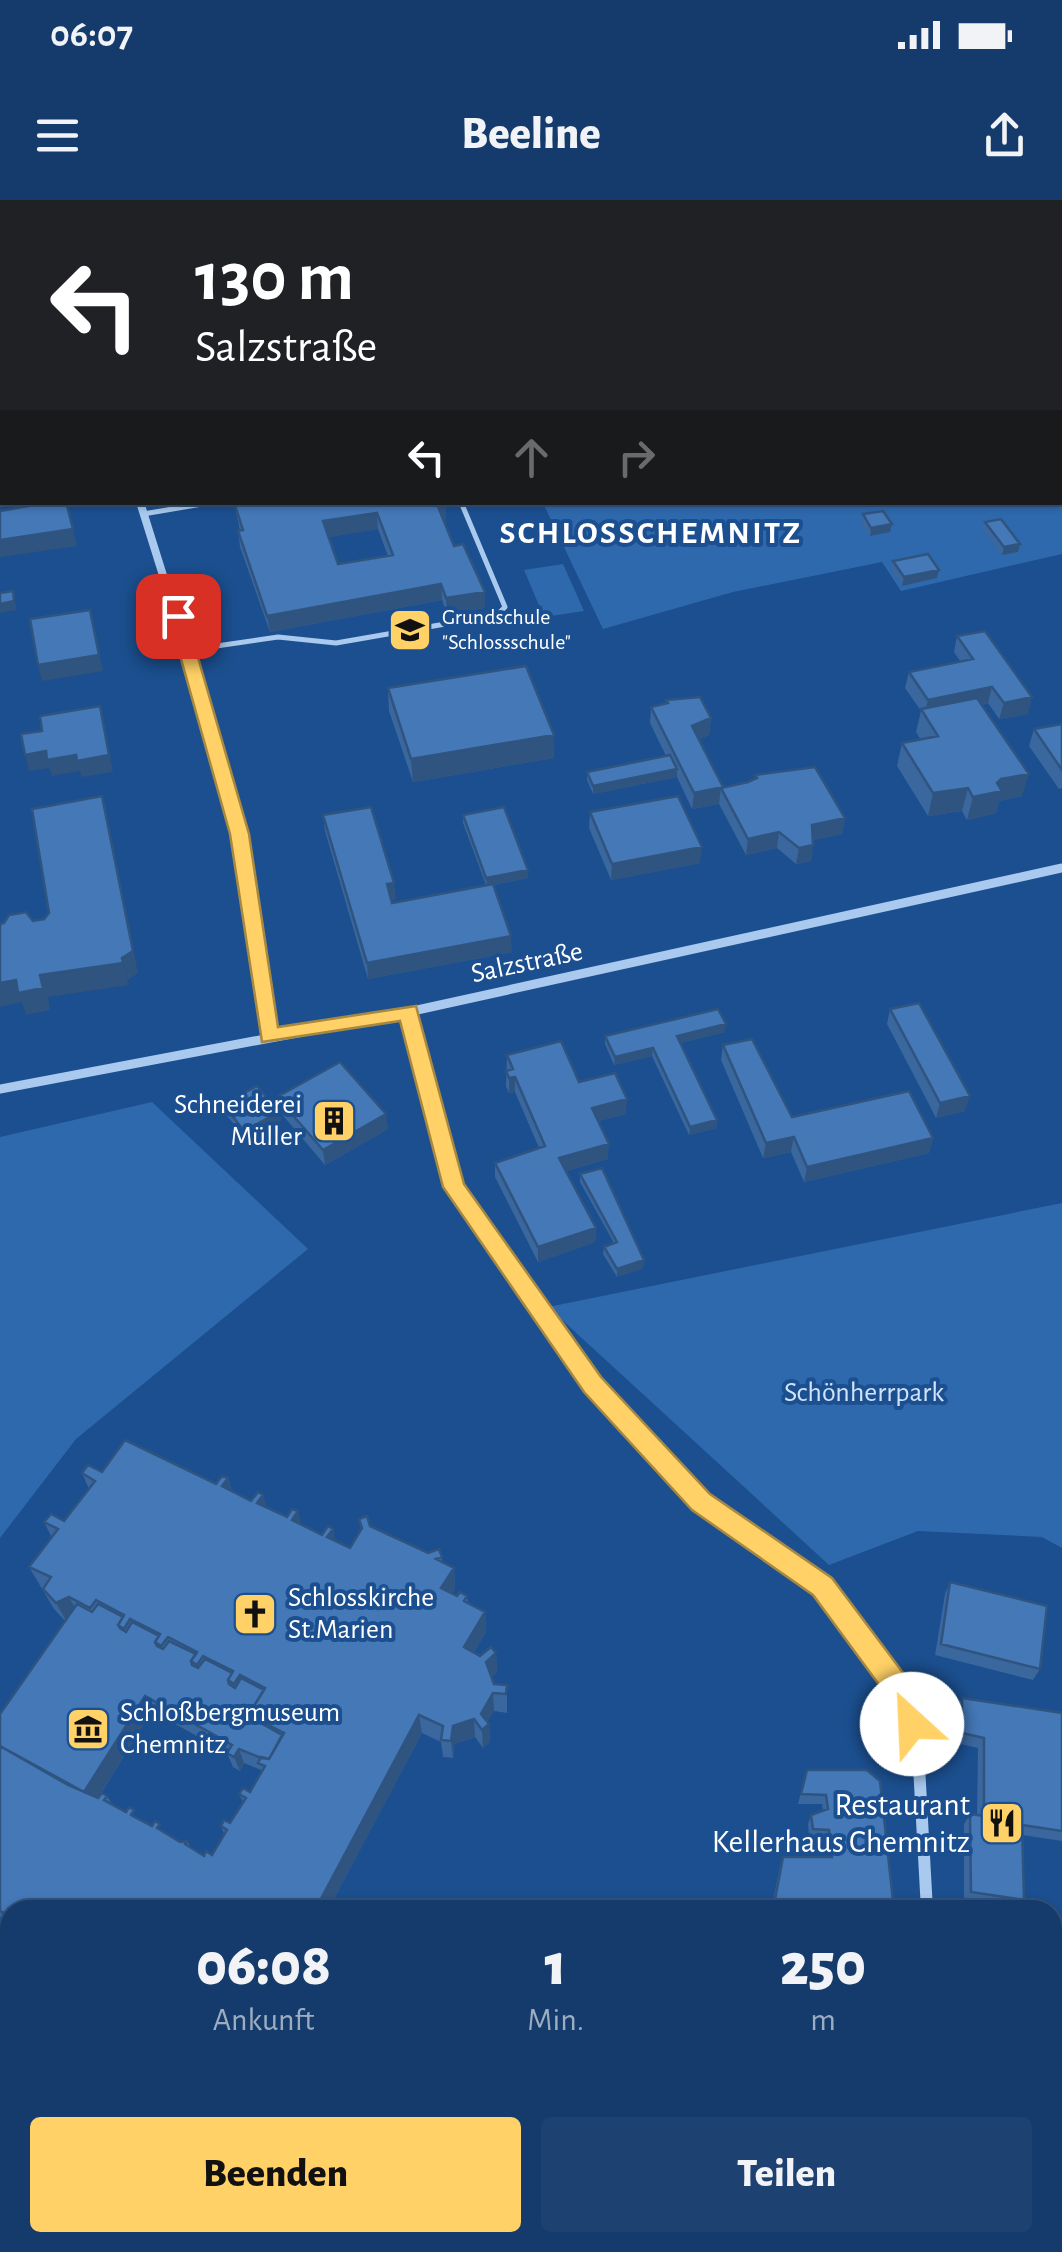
<!DOCTYPE html>
<html lang="de">
<head>
<meta charset="utf-8">
<style>
  :root { --surface:#143b6b; --page:#1d4271; --text:#f1f3f6; --muted:#9dadc1; --line:#33557e; --accent:#ffd166 }
  body { margin:0; font-family:"Alegreya Sans",sans-serif; background:var(--page); color:var(--text); height:100vh; display:flex; flex-direction:column; font-size:38px; white-space:nowrap }
  * { box-sizing:border-box; margin:0 }
  p { font-size:32px; color:var(--muted) }
  .icon { flex:none; width:55px; height:55px; fill:none; stroke:currentColor; stroke-width:2; stroke-linecap:round; stroke-linejoin:round }
  .map { position:relative; flex:1; overflow:hidden }
  .details { position:absolute; left:0px; top:1700px; width:1062px; height:352px; display:flex; flex-direction:column; background:var(--surface); border-radius:30px 30px 0 0; box-shadow:0 2px 8px #0004,0 0 0 2px var(--line) }
  .details>* { flex:none }
  .banner { position:absolute; left:0px; top:0px; width:1062px; height:305px; box-shadow:0 2px 8px #0004,0 0 0 2px var(--line); background:#202124; color:#fff; overflow:hidden }
  .pin { position:absolute; display:grid; place-items:center; width:85px; height:85px; color:#fff; margin:-42px; border-radius:20px; box-shadow:0 5px 15px #0006 }
  .me { position:absolute; width:110px; margin:-55px; rotate:335deg; stroke-linejoin:round; filter:drop-shadow(0 0 8px #0008) }
  .turn { display:flex; align-items:center; gap:35px; height:210px; padding:0 30px; font-size:45px }
  .turn .icon { width:130px; height:130px; stroke-width:2.5 }
  .turn b { display:block; font-size:70px; line-height:85px }
  .lanes { display:flex; align-items:center; height:95px; padding:0 30px; background:#0003; justify-content:center; gap:50px; direction:ltr }
  .lanes .off { opacity:.35 }
  .eta { display:flex; justify-content:space-evenly; align-items:center; height:170px; text-align:center }
  .eta b { font-size:60px; font-weight:800; line-height:70px }
  .primary-button { display:flex; gap:20px; margin-top:auto; padding:20px 30px }
  .primary-button a { flex:1; height:115px; border-radius:10px; background:var(--accent); color:#111; font-size:40px; font-weight:800; line-height:115px; text-align:center }
  .primary-button a+a { background:var(--page); color:var(--text) }
  .status { display:flex; justify-content:space-between; align-items:center; height:70px; padding:0 50px; background:var(--surface); direction:ltr }
  .status svg { height:28px; fill:currentColor }
  header { display:flex; justify-content:space-between; align-items:center; height:130px; padding:0 30px; background:var(--surface); font-size:45px; font-weight:800 }
  .map>svg:first-child { display:block }
  .green { fill:#2e69ad }
  .lines { fill:none; stroke-linecap:round; stroke-linejoin:round }
  .lane-far2 { stroke:#a9c9ee; stroke-width:5 }
  .lane-far1 { stroke:#a9c9ee; stroke-width:6 }
  .lane { stroke:#a9c9ee; stroke-width:9 }
  .street-far2 { stroke:#a9c9ee; stroke-width:8 }
  .street-far1 { stroke:#a9c9ee; stroke-width:9 }
  .street { stroke:#a9c9ee; stroke-width:12 }
  .wall { fill:#3a679d; fill-rule:evenodd }
  .shaded-wall { fill:#305480 }
  .building { fill:#4478b7; stroke:#305480; stroke-width:2.5; fill-rule:evenodd }
  .route { fill:#ffd166; stroke:#a68842; stroke-width:2.5 }
  .labels { text-anchor:middle; dominant-baseline:central; stroke-width:8; stroke-linejoin:round; paint-order:stroke }
  .far-poi-label { font-size:22px; fill:#fff; stroke:#1b4f8f; text-anchor:start }
  .street-label { font-size:28px; fill:#fff; stroke:#1b4f8f }
  .poi-label { font-size:28px; fill:#fff; stroke:#1b4f8f; text-anchor:start }
  .park-label { font-size:28px; fill:#cfe3fa; stroke:#1b4f8f }
  .far-district-label { font-size:32px; font-weight:bold; letter-spacing:2.5px; fill:#fff; stroke:#1b4f8f }
  .near-poi-label { font-size:32px; fill:#fff; stroke:#1b4f8f; text-anchor:end }
</style>
</head>
<body>
<div class="status"><b>06:07</b><svg viewBox="0 0 49 12"><path d="M0 12V9h3v3zM5 12V6h3v6zM10 12V3h3v9zM15 12V0h3v12zM26 1h20v11H26zM47 4h2v5h-2z"/></svg></div>
<header><svg class="icon" aria-label="menu" viewBox="0 0 24 24"><path d="M4 6h16M4 12h16M4 18h16"/></svg>Beeline<svg class="icon" aria-label="share" viewBox="0 0 24 24"><path d="M12 15V3M7 8l5-5 5 5M5 13v7h14v-7"/></svg></header>
<div class="map">
<svg width="1062" height="2052" viewBox="0 0 1062 2052">
  <rect width="100%" height="100%" fill="#1b4f8f"/>
  <path class="green" d="M604 0H1062V354L901 391 882 362 733 392 603 429 543 303 1060 302V2Z
    M563 364 584 411 544 417 524 370Z
    M152 902 308 1049 76 1239 0 1338V937Z
    M1062 1003V1348L1042 1337 918 1331 829 1365 548 1107Z
    M84 2043V2042L344 2043 316 2052H60Z"/>
  <g class="lines">
    <path class="lane-far2" d="M143 314 214 302
      M189 450 278 437 336 443 497 415 505 407 461 302"/>
    <path class="lane-far1" d="M454 987 585 1169"/>
    <path class="lane" d="M583 1167 613 1209 701 1302 823 1387 906 1499"/>
    <path class="street-far2" d="M140 302 203 503"/>
    <path class="street-far1" d="M203 501 239 634 269 836
      M408 812 454 987
      M0 889 408 812 1062 668"/>
    <path class="street" d="M906 1499 918 1548 927 1710
      M910 2052 911 2042"/>
  </g>
  <path class="wall" d="M234 302 446 319H443L454 346 485 408 447 414 442 400 270 432 240 347 238 331H240ZM378 329 388 356 338 364 328 337Z
    M863 314 890 332 870 336 861 323Z
    M985 322 1020 344 1018 352 1002 355 983 330Z
    M893 361 937 378 902 386 891 370Z
    M957 436 1028 514 999 519 988 503 982 505 1022 596 999 601 996 613 967 620 962 611 928 616 897 566 902 543 921 540 916 532 921 511 905 488 909 472 960 461 954 452Z
    M388 488 554 535V558L413 582 389 511Z
    M666 500 711 518 709 535 699 539 723 587 748 582 755 579V575L845 618 842 634 813 640 811 661 796 664 777 648 746 655 719 604 692 609 677 577 593 594 587 580V572L666 556 650 523 651 507 666 504Z
    M1062 524V588L1059 589 1029 546 1034 529Z
    M590 612 700 663 611 680 589 628Z
    M323 615 396 699 391 700 392 703 486 685 463 623V615L528 678 493 685 512 752 368 779 325 631Z
    M890 809 965 911 936 918 887 824Z
    M725 832 680 843 717 920 716 928 689 935 652 856 614 865 605 844V836Z
    M723 845 792 917 933 938 929 953 804 982 791 952 763 958 721 860Z
    M507 855 579 882 626 914 598 921 608 959 566 971 596 1028 595 1042 538 1062 495 977V963L539 948 515 892 509 893 506 886Z
    M277 897 388 929 325 965 280 912Z
    M223 904 279 912 281 920 246 939 224 912Z
    M580 974 643 1068 617 1077 603 1054 604 1047 614 1043 580 982Z
    M102 1272 216 1284 228 1278 232 1291 251 1301 263 1295 266 1307 350 1348 361 1330 359 1319 370 1326 428 1353 442 1357V1362L454 1368 455 1388 452 1394 457 1396H467L468 1402 485 1412 486 1432 474 1452 480 1456 496 1453 497 1472 491 1477 494 1484 507 1485V1513L494 1511 487 1522 489 1524 490 1542 483 1548 475 1537 454 1544 453 1558 443 1557 441 1542 422 1533 328 1710H10V1723L0 1717V1514L65 1421 54 1409 29 1367 52 1338 44 1322 64 1321 89 1289 82 1273ZM152 1511 227 1553 233 1567 240 1571 244 1563 261 1570V1572L250 1592 239 1594 243 1602 230 1623 221 1626 224 1634 212 1655 204 1656 192 1649 187 1641 180 1642 112 1604 107 1596 98 1598Z
    M950 1382 1040 1469 1033 1480 935 1455 945 1394Z
    M962 1498 1062 1513V1641L1022 1635 1024 1700 1017 1708 964 1700V1624L970 1614 977 1615 978 1548 956 1543V1509Z
    M807 1570H867L894 1710H771L780 1666 783 1657H827L825 1639 809 1638 808 1624 811 1615 823 1611 822 1604H798Z
    M957 2042H1052L1062 2052H957Z"/>
  <path class="shaded-wall" d="M2 242V259L0 260V243Z
    M446 302V319L438 320 437 304Z
    M377 313 378 329 325 338 323 321Z
    M892 324 890 332 870 336 871 328Z
    M73 329 77 346 0 357V340Z
    M1020 344 1018 352 1002 355 1004 347Z
    M939 370 937 378 902 386 904 377Z
    M441 384 442 400 270 432 267 416Z
    M13 391 17 410 0 413V404Z
    M485 392V408L447 414 446 398Z
    M90 410 103 471 42 481 38 465Z
    M992 487 988 503 924 516 928 500Z
    M1032 497 1028 514 999 519 1004 503Z
    M711 518 709 535 691 542 692 526Z
    M103 522 113 572 82 577 80 571 52 576 49 568 29 571 25 555 46 551Z
    M554 535V558L413 582 411 559Z
    M677 569V577L593 594V586Z
    M1029 574 1022 596 999 601 996 613 967 620 973 597 1001 579Z
    M721 588 719 604 692 609 694 593Z
    M968 588 962 611 928 616 933 593Z
    M102 596 138 773 128 780 122 758Z
    M845 618 842 634 809 641 812 625Z
    M779 632 777 648 746 655 748 639Z
    M813 645 811 661 796 664 799 648Z
    M702 647 700 663 611 680 612 664Z
    M528 670V678L487 686 486 678Z
    M394 683 396 699 388 700 387 684Z
    M511 736 512 752 368 779 367 763Z
    M123 763 129 785 48 797 50 810 26 815 22 802 0 807V783L40 775Z
    M726 824 725 832 676 844 677 836Z
    M653 848 652 856 614 865 615 857Z
    M515 877V892L509 893V878Z
    M970 896 965 911 936 918 940 903Z
    M627 899 626 914 592 923V908Z
    M279 912 281 920 246 939 244 931Z
    M386 914 388 929 325 965 323 950Z
    M717 920 716 928 689 935 690 927Z
    M794 937 791 952 763 958 766 943Z
    M933 938 929 953 804 982 807 967Z
    M609 944 608 959 559 973V958Z
    M596 1028 595 1042 538 1062V1047Z
    M644 1060 643 1068 617 1077V1069Z
    M228 1278 234 1299 222 1286Z
    M263 1295 269 1316 257 1303Z
    M298 1311 303 1333 292 1320Z
    M333 1329 337 1350 327 1337Z
    M454 1368 455 1388 443 1408 441 1388Z
    M69 1397 80 1417 67 1422 56 1403Z
    M485 1412 486 1432 465 1466 464 1447Z
    M496 1453 497 1472 487 1481 486 1462Z
    M493 1493 494 1511 484 1528 489 1524 490 1542 483 1548 481 1514Z
    M145 1496 152 1511 93 1605 84 1592Z
    M419 1515 422 1533 328 1710H315Z
    M474 1519 475 1537 454 1544 453 1558 451 1541 453 1526Z
    M239 1549 244 1563 240 1571 234 1557Z"/>
  <path class="building" d="M2 48V82L0 73V49Z
    M2 210V242L0 243V211Z
    M51 302H66L73 329 0 340V311Z
    M234 302H444L437 304 454 346 463 344 485 392 446 398 441 384 267 416 238 331 243 330ZM377 313 393 355 338 364 323 321Z
    M883 311 892 324 871 328 863 314Z
    M1001 319 1020 344 1004 347 985 322Z
    M928 354 939 370 904 377 893 361Z
    M13 391 14 401 0 404V393Z
    M90 410 99 455 38 465 30 419Z
    M985 431 1032 497 1004 503 992 487 928 500 909 472 973 459 957 436Z
    M526 466 554 535 411 559 388 488Z
    M700 497 711 518 692 526 723 587 694 593 651 507 668 503 666 500Z
    M977 498 1029 574 1001 579 997 583 1002 591 973 597 968 588 933 593 902 543 938 536 921 509Z
    M100 506 109 555 77 561 76 555 47 560 46 551 25 555 21 534 42 531 40 516Z
    M1062 524V570L1034 529Z
    M670 555 677 569 593 586 587 572Z
    M815 567 845 618 812 625 813 645 799 648 779 632 748 639 721 588 748 582 757 578 755 575Z
    M102 596 133 751 122 758 123 763 40 775 43 788 18 793 16 780 0 783V724L4 723 9 715 26 712 33 721 44 719 49 713 32 609Z
    M678 596 702 647 612 664 590 612Z
    M371 607 394 683 387 684 392 703 493 684 511 736 367 763 323 615Z
    M504 607 528 670 486 678 463 615Z
    M919 803 970 896 940 903 890 809Z
    M718 809 726 824 677 836 717 920 690 927 653 848 615 857 605 836Z
    M752 839 792 917 909 891 933 938 807 967 794 937 766 943 723 845Z
    M561 841 579 882 615 873 627 899 592 908 609 944 559 958 596 1028 538 1047 495 963 545 946 515 877 509 878 506 871 513 869 507 855Z
    M340 862 386 914 323 950 277 897Z
    M257 886 279 912 244 931 223 904Z
    M602 968 644 1060 617 1069 604 1047 617 1042 580 974Z
    M125 1240 216 1284 222 1276 228 1278 222 1286 251 1301 258 1292 263 1295 257 1303 287 1317 292 1309 298 1311 292 1320 322 1335 328 1326 333 1329 327 1337 350 1348 362 1328 359 1319 367 1316 370 1326 428 1353 439 1349 442 1357 436 1359 454 1368 441 1388 457 1396 460 1392 467 1396 464 1401 485 1412 464 1447 480 1456 491 1447 496 1453 486 1462 494 1484 507 1485 506 1494 493 1493 481 1514 489 1524 482 1530 474 1519 453 1526 451 1541 441 1540 443 1526 419 1515 315 1710H10V1716L0 1711V1546L68 1585 98 1598 102 1593 107 1596 104 1600 126 1612 129 1607 134 1610 131 1615 152 1626 155 1621 160 1624 157 1628 180 1642 187 1641 185 1644 204 1656 206 1651 212 1655 227 1630 221 1626 224 1620 230 1623 246 1598 239 1594 243 1588 250 1592 265 1566 258 1563 261 1557 269 1559 284 1533 255 1518 243 1521 241 1513 252 1509 265 1488 240 1475 234 1484 228 1480 233 1471 203 1456 197 1465 191 1461 197 1452 168 1437 161 1446 155 1442 160 1434 130 1419 124 1429 118 1425 124 1415 96 1400 90 1408 69 1397 56 1403 43 1389 51 1377 29 1367 58 1329 44 1322 51 1314 64 1321 95 1281 82 1273 88 1265 102 1272Z
    M950 1382 1047 1406 1040 1469 941 1444Z
    M77 1404 92 1412 98 1404 123 1417 118 1425 120 1428 126 1432 132 1422 159 1436 155 1442 157 1446 163 1449 169 1441 196 1454 191 1461 192 1465 198 1468 205 1459 232 1473 228 1480 229 1484 235 1488 241 1478 264 1490 252 1509 241 1513 244 1524 257 1521 282 1535 269 1559 261 1558 239 1549 234 1557 227 1553 232 1545 145 1496 84 1592 0 1546V1514Z
    M962 1498 1062 1513V1631L1022 1625 1024 1700 971 1692 970 1614 984 1616V1538L962 1533Z
    M807 1570H867L880 1581 894 1710H773L783 1657H832L829 1630 813 1629 811 1615 828 1609 826 1595 801 1594Z
    M1052 2005 1062 2006V2052H964V2042H1052Z"/>
  <path class="route" d="M178 411 186 416 249 634 278 827 416 806 464 984 601 1177 710 1294 832 1378 916 1490 926 1524 922 1533 912 1537 902 1533 894 1505 813 1395 692 1310 584 1192 443 987 400 821 262 842 230 634 169 416Z"/>
  <defs>
    <g id="school-square" transform="scale(2.25)"><rect x="-9" y="-9" width="18" height="18" rx="4" fill="#ffd166" stroke="#1b4f8f"/><path d="M0-5L7-2L0 1L-7-2ZM-4 1L0 2.5L4 1V4Q0 6-4 4Z" fill="#111"/></g>
    <g id="building-square" transform="scale(2.25)"><rect x="-9" y="-9" width="18" height="18" rx="4" fill="#ffd166" stroke="#1b4f8f"/><path d="M-4-6H4V6H1V3H-1V6H-4ZM-2.5-4.3h1.7v1.8h-1.7ZM.8-4.3h1.7v1.8H.8ZM-2.5-1h1.7V.8h-1.7ZM.8-1h1.7V.8H.8Z" fill="#111"/></g>
    <g id="church-square" transform="scale(2.25)"><rect x="-9" y="-9" width="18" height="18" rx="4" fill="#ffd166" stroke="#1b4f8f"/><path d="M-1.2-6h2.4v3.5h3.3v2.4h-3.3V6h-2.4V-.1h-3.3v-2.4h3.3Z" fill="#111"/></g>
    <g id="museum-square" transform="scale(2.25)"><rect x="-9" y="-9" width="18" height="18" rx="4" fill="#ffd166" stroke="#1b4f8f"/><path d="M0-6L6-3V-2H-6V-3ZM-5-1h2V3h-2ZM-1-1h2V3h-2ZM3-1h2V3H3ZM-6 4H6V6H-6Z" fill="#111"/></g>
    <g id="restaurant-square" transform="scale(2.25)"><rect x="-9" y="-9" width="18" height="18" rx="4" fill="#ffd166" stroke="#1b4f8f"/><path d="M-5-6h1v4h1v-4h1v4h1v-4h1v5L-1.5 .5V6h-2V.5L-5-1ZM5-6V6H3V1.5H1.5Q1.5-4 5-6Z" fill="#111"/></g>
  </defs>
  <g fill-rule="evenodd">
    <use href="#school-square" x="410" y="430"/>
    <use href="#building-square" x="334" y="921"/>
    <use href="#church-square" x="255" y="1414"/>
    <use href="#museum-square" x="88" y="1529"/>
    <use href="#restaurant-square" x="1002" y="1623"/>
  </g>
  <g class="labels">
    <g class="far-poi-label">
      <text x="442" y="417">Grundschule<tspan x="442" dy="25">"Schlossschule"</tspan></text>
    </g>
    <g class="street-label">
      <text transform="translate(527 763) rotate(-12)">Salzstraße</text>
    </g>
    <g class="poi-label">
      <text x="302" y="905" text-anchor="end">Schneiderei<tspan x="302" dy="32">Müller</tspan></text>
      <text x="288" y="1398">Schlosskirche<tspan x="288" dy="32">St.Marien</tspan></text>
      <text x="120" y="1513">Schloßbergmuseum<tspan x="120" dy="32">Chemnitz</tspan></text>
    </g>
    <g class="park-label">
      <text x="864" y="1193">Schönherrpark</text>
    </g>
    <g class="far-district-label">
      <text x="651" y="333">SCHLOSSCHEMNITZ</text>
    </g>
    <g class="near-poi-label">
      <text x="970" y="1605">Restaurant<tspan x="970" dy="37">Kellerhaus Chemnitz</tspan></text>
    </g>
  </g>
</svg>
<div class="pin" style="left:178px;top:416px;background:#d93025"><svg class="icon" aria-label="arrive" viewBox="0 0 24 24"><path d="M6 21V4h12l-3 4 3 4H6"/></svg></div>
<svg class="me" style="left:912px;top:1524px" viewBox="-20 -20 40 40"><circle r="19" fill="#fff"/><path d="M0-13L10 11 0 6-10 11z" fill="#ffd166"/></svg>
<div class="banner">
<div class="turn"><svg class="icon" aria-label="left" viewBox="0 0 24 24"><path d="M17 20v-9H6M10 6l-5 5 5 5"/></svg><div><b>130 m</b>Salzstraße</div></div>
<div class="lanes"><svg class="icon" aria-label="left" viewBox="0 0 24 24"><path d="M17 20v-9H6M10 6l-5 5 5 5"/></svg><svg class="icon off" aria-label="ahead" viewBox="0 0 24 24"><path d="M12 20V5M6 11l6-6 6 6"/></svg><svg class="icon off" aria-label="right" viewBox="0 0 24 24"><path d="M7 20v-9h11M14 6l5 5-5 5"/></svg></div>
</div>
<section class="details">
<div class="eta">
<div><b>06:08</b><p>Ankunft</p></div>
<div><b>1</b><p>Min.</p></div>
<div><b>250</b><p>m</p></div>
</div>
<div class="primary-button"><a>Beenden</a><a>Teilen</a></div>
</section>
</div>
</body>
</html>
